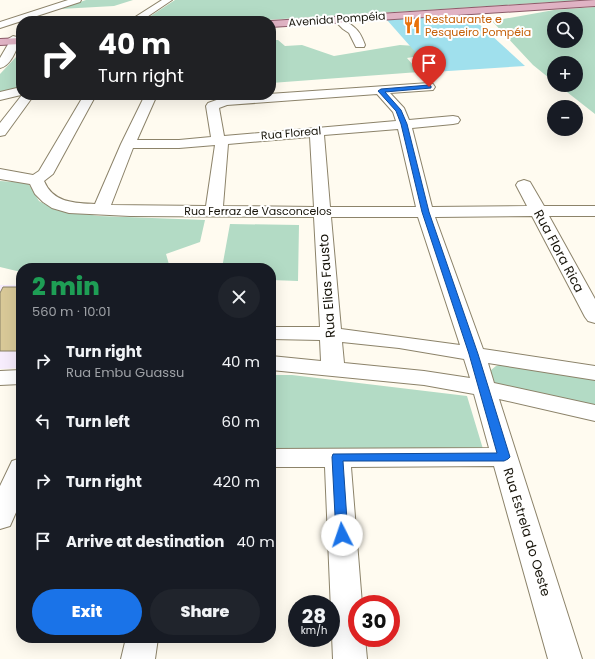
<!DOCTYPE html>
<html lang="en">
<head>
<meta charset="utf-8">
<style>
  :root { --surface:#171b24; --page:#20242c; --text:#f1f3f6; --muted:#9ea1a6; --accent:#1a73e8 }
  body { margin:0; font-family:Poppins,sans-serif; background:var(--page); color:var(--text); height:100vh; display:flex; flex-direction:column; font-size:15px; white-space:nowrap }
  * { box-sizing:border-box; margin:0 }
  p { font-size:13px; color:var(--muted) }
  .icon { flex:none; width:22px; height:22px; fill:none; stroke:currentColor; stroke-width:2; stroke-linecap:round; stroke-linejoin:round }
  .map { position:relative; flex:1; overflow:hidden }
  .side { position:absolute; left:16px; top:263px; width:260px; height:380px; display:flex; flex-direction:column; background:var(--surface); border-radius:16px; box-shadow:0 4px 16px #0002 }
  .side>* { flex:none }
  .top-card { position:absolute; left:16px; top:16px; width:260px; height:84px; border-radius:16px; box-shadow:0 4px 16px #0002; background:#202124; color:#fff; overflow:hidden }
  .controls { position:absolute; left:547px; top:12px; display:grid; gap:8px }
  .controls a { display:grid; place-items:center; width:36px; height:36px; border-radius:50%; background:var(--surface); box-shadow:0 4px 16px #0002; font-size:20px }
  .speed { position:absolute; left:288px; top:595px; display:flex; gap:8px; font-size:20px; font-weight:700; text-align:center }
  .speed>* { display:grid; place-content:center; width:52px; height:52px; border-radius:50%; background:var(--surface); box-shadow:0 4px 16px #0002; line-height:1 }
  .speed small { font-size:10px; font-weight:400 }
  .speed .limit { border:6px solid #d22; background:#fff; color:#111 }
  .pin { position:absolute; display:grid; place-items:center; width:34px; height:34px; color:#fff; margin:-41px -17px; border-radius:50% 50% 50% 0; rotate:-45deg; box-shadow:0 0 4px #0007 }
  .pin .icon { rotate:45deg }
  .me { position:absolute; width:44px; margin:-22px; rotate:356deg; stroke-linejoin:round; filter:drop-shadow(0 0 3px #0008) }
  .turn { display:flex; align-items:center; gap:14px; height:84px; padding:0 16px; font-size:18px }
  .turn .icon { width:52px; height:52px; stroke-width:2.5 }
  .turn b { display:block; font-size:28px; line-height:34px }
  .round { display:grid; place-items:center; flex:none; width:42px; height:42px; border-radius:21px; background:var(--page) }
  .headline { display:flex; align-items:center; justify-content:space-between; height:68px; padding:0 16px }
  h1 { font-size:24px; font-weight:800; line-height:30px; color:#1e9e55 }
  .cta { display:flex; gap:8px; margin-top:auto; padding:8px 16px }
  .cta a { flex:1; height:46px; border-radius:24px; background:var(--accent); color:#fff; font-size:16px; font-weight:800; line-height:46px; text-align:center }
  .cta a+a { background:var(--page); color:var(--text) }
  ul { padding:0; list-style:none }
  li { display:flex; align-items:center; gap:12px; height:60px; padding:0 16px }
  li div { flex:1 }
  li b { display:block; font-size:15px }
  li em { font-style:normal }
  .map>svg:first-child { display:block }
  .education { fill:#f7edfd }
  .green { fill:#b3dbc5; fill-rule:evenodd }
  .water { fill:#a0e0ed }
  .building { fill:#d9c998; stroke:#888067 }
  .lines { fill:none; stroke-linecap:round; stroke-linejoin:round }
  .minor-casing { stroke:#8c836a; stroke-width:2 }
  .major-casing { stroke:#8c5b69; stroke-width:2 }
  .minor { fill:#fff; fill-rule:evenodd }
  .major { fill:#e0b3c4; fill-rule:evenodd }
  .route { fill:#1a73e8; stroke:#114b97 }
  .labels { text-anchor:middle; dominant-baseline:central; stroke-width:4; stroke-linejoin:round; paint-order:stroke }
  .far-street-label { font-size:11px; fill:#17140a; stroke:#fff }
  .far-food-label { font-size:11px; fill:#c56008; stroke:#fff; text-anchor:start }
  .street-label { font-size:13px; fill:#17140a; stroke:#fff }
</style>
</head>
<body>
<div class="map">
<svg width="595" height="659" viewBox="0 0 595 659">
  <rect width="100%" height="100%" fill="#fffbf0"/>
  <path class="education" d="M0 285H21V368L0 369Z"/>
  <path class="green" d="M86 0H133L114 6 60 9Z
    M175 0H585L249 21H143Z
    M595 7V114L558 85H576V63H554V82L533 65 492 21 554 10ZM554 19H576V41H554Z
    M271 40H278L285 46 302 45 334 56 400 45 432 47 443 52 407 58 419 72 271 83Z
    M16 57H21V88L0 92V74Z
    M0 181 28 183 39 201 56 210 99 216 205 220 200 242 166 254 170 268H21V272L0 267Z
    M230 224 299 225 298 281 271 280V268H222Z
    M514 359 595 369V407L525 396 481 378 496 366Z
    M271 375H292L467 396 483 449 271 450Z"/>
  <path class="water" d="M468 14 525 66 433 72 387 20Z"/>
  <path class="building" d="M3 287H21V351H0V293Z"/>
  <g class="lines">
    <g class="minor-casing">
      <path id="minor" d="M68 0H81L80 2 0 28V22Z
        M162 0H172L141 21H129Z
        M338 16C341 17 355 27 357 30 361 34 363 40 365 45L364 47H356L349 33 343 29 333 19Z
        M13 36 17 37 20 41C16 50 11 66 0 68V58L10 41 8 39Z
        M429 83 433 84 435 87 433 90 390 93 404 108 409 120 453 116 458 117 460 120 458 123 453 124 412 128 432 207 527 206 516 185 518 182 524 180 530 182 544 206H595V216H549L595 299V323L588 321 585 317 532 216 435 217 483 349 595 366V380L488 363 494 383 595 405V421L499 399 582 659H548L494 466 351 467 362 604H357V638H365L367 659H333L325 467H271V449L489 448 474 394 424 385 271 370V356L321 361 320 340 271 339V327H320L314 217 130 216 69 213 52 208 43 202 35 194 30 184 0 179V169L33 175 39 171 84 95H96L53 174 44 181C53 203 75 203 95 204L121 144 145 95H157L137 140H179L211 137 206 106 208 103 225 97ZM377 94 393 112 396 121 224 136 219 108 227 105ZM398 129 416 207H330L324 135ZM310 137 314 207 223 206 228 144ZM215 145 206 206 111 205 133 148H179ZM331 217H418L460 345 341 329ZM342 342 399 348 464 359 470 378 424 371 344 363Z
        M21 87V95L0 100V92Z
        M22 95H34L5 135 0 136V123Z
        M21 370V384L0 385V371Z
        M21 458V501L10 526 0 529V486L12 461Z
        M126 638H158L155 659H121Z"/>
    </g>
    <g class="major-casing">
      <path id="major" d="M595 0V6L271 27V21Z
        M21 38V44L0 45V39Z"/>
    </g>
    <use href="#minor" class="minor"/>
    <use href="#major" class="major"/>
  </g>
  <path class="route" d="M429 85 431 86V88L385 92 401 110 407 124 429 212 478 354 510 457 508 459 504 461H343L348 535 347 538 342 540 338 538 336 535 332 457 333 454 497 453 469 354 422 212 401 124 396 111 378 91 381 89Z"/>
  <defs>
    <g id="restaurant-bare" transform="scale(1.38)"><path d="M-5-6h1v4h1v-4h1v4h1v-4h1v5L-1.5 .5V6h-2V.5L-5-1ZM5-6V6H3V1.5H1.5Q1.5-4 5-6Z" fill="#e8710a" stroke="#fff" stroke-width="2.5" paint-order="stroke"/></g>
  </defs>
  <g fill-rule="evenodd">
    <use href="#restaurant-bare" x="412" y="25"/>
  </g>
  <g class="labels">
    <g class="far-street-label">
      <text transform="translate(337 19) rotate(-4)">Avenida Pompéia</text>
      <text transform="translate(291 133) rotate(-5)">Rua Floreal</text>
      <text x="258" y="211">Rua Ferraz de Vasconcelos</text>
    </g>
    <g class="far-food-label">
      <text x="425" y="19">Restaurante e<tspan x="425" dy="13">Pesqueiro Pompéia</tspan></text>
    </g>
    <g class="street-label">
      <text transform="translate(559 251) rotate(62)">Rua Flora Rica</text>
      <text transform="translate(327 286) rotate(-94)">Rua Elias Fausto</text>
      <text transform="translate(527 532) rotate(73)">Rua Estrela do Oeste</text>
    </g>
  </g>
</svg>
<div class="controls">
<a><svg class="icon" aria-label="search" viewBox="0 0 24 24"><circle cx="10" cy="10" r="6"/><path d="M15 15l6 6"/></svg></a>
<a>+</a>
<a>−</a>
</div>
<div class="speed"><div>28<small>km/h</small></div><div class="limit">30</div></div>
<div class="pin" style="left:429px;top:87px;background:#d93025"><svg class="icon" aria-label="arrive" viewBox="0 0 24 24"><path d="M6 21V4h12l-3 4 3 4H6"/></svg></div>
<svg class="me" style="left:342px;top:535px" viewBox="-20 -20 40 40"><circle r="19" fill="#fff"/><path d="M0-13L10 11 0 6-10 11z" fill="#1a73e8"/></svg>
<div class="top-card">
<div class="turn"><svg class="icon" aria-label="right" viewBox="0 0 24 24"><path d="M7 20v-9h11M14 6l5 5-5 5"/></svg><div><b>40 m</b>Turn right</div></div>
</div>
<section class="side">
<div class="headline"><div><h1>2 min</h1><p>560 m · 10:01</p></div><a class="round"><svg class="icon" aria-label="close" viewBox="0 0 24 24"><path d="M6 6l12 12M18 6L6 18"/></svg></a></div>
<ul>
<li><svg class="icon" aria-label="right" viewBox="0 0 24 24"><path d="M7 20v-9h11M14 6l5 5-5 5"/></svg><div><b>Turn right</b><p>Rua Embu Guassu</p></div><em>40 m</em></li>
<li><svg class="icon" aria-label="left" viewBox="0 0 24 24"><path d="M17 20v-9H6M10 6l-5 5 5 5"/></svg><div><b>Turn left</b></div><em>60 m</em></li>
<li><svg class="icon" aria-label="right" viewBox="0 0 24 24"><path d="M7 20v-9h11M14 6l5 5-5 5"/></svg><div><b>Turn right</b></div><em>420 m</em></li>
<li><svg class="icon" aria-label="arrive" viewBox="0 0 24 24"><path d="M6 21V4h12l-3 4 3 4H6"/></svg><div><b>Arrive at destination</b></div><em>40 m</em></li>
</ul>
<div class="cta"><a>Exit</a><a>Share</a></div>
</section>
</div>
</body>
</html>
